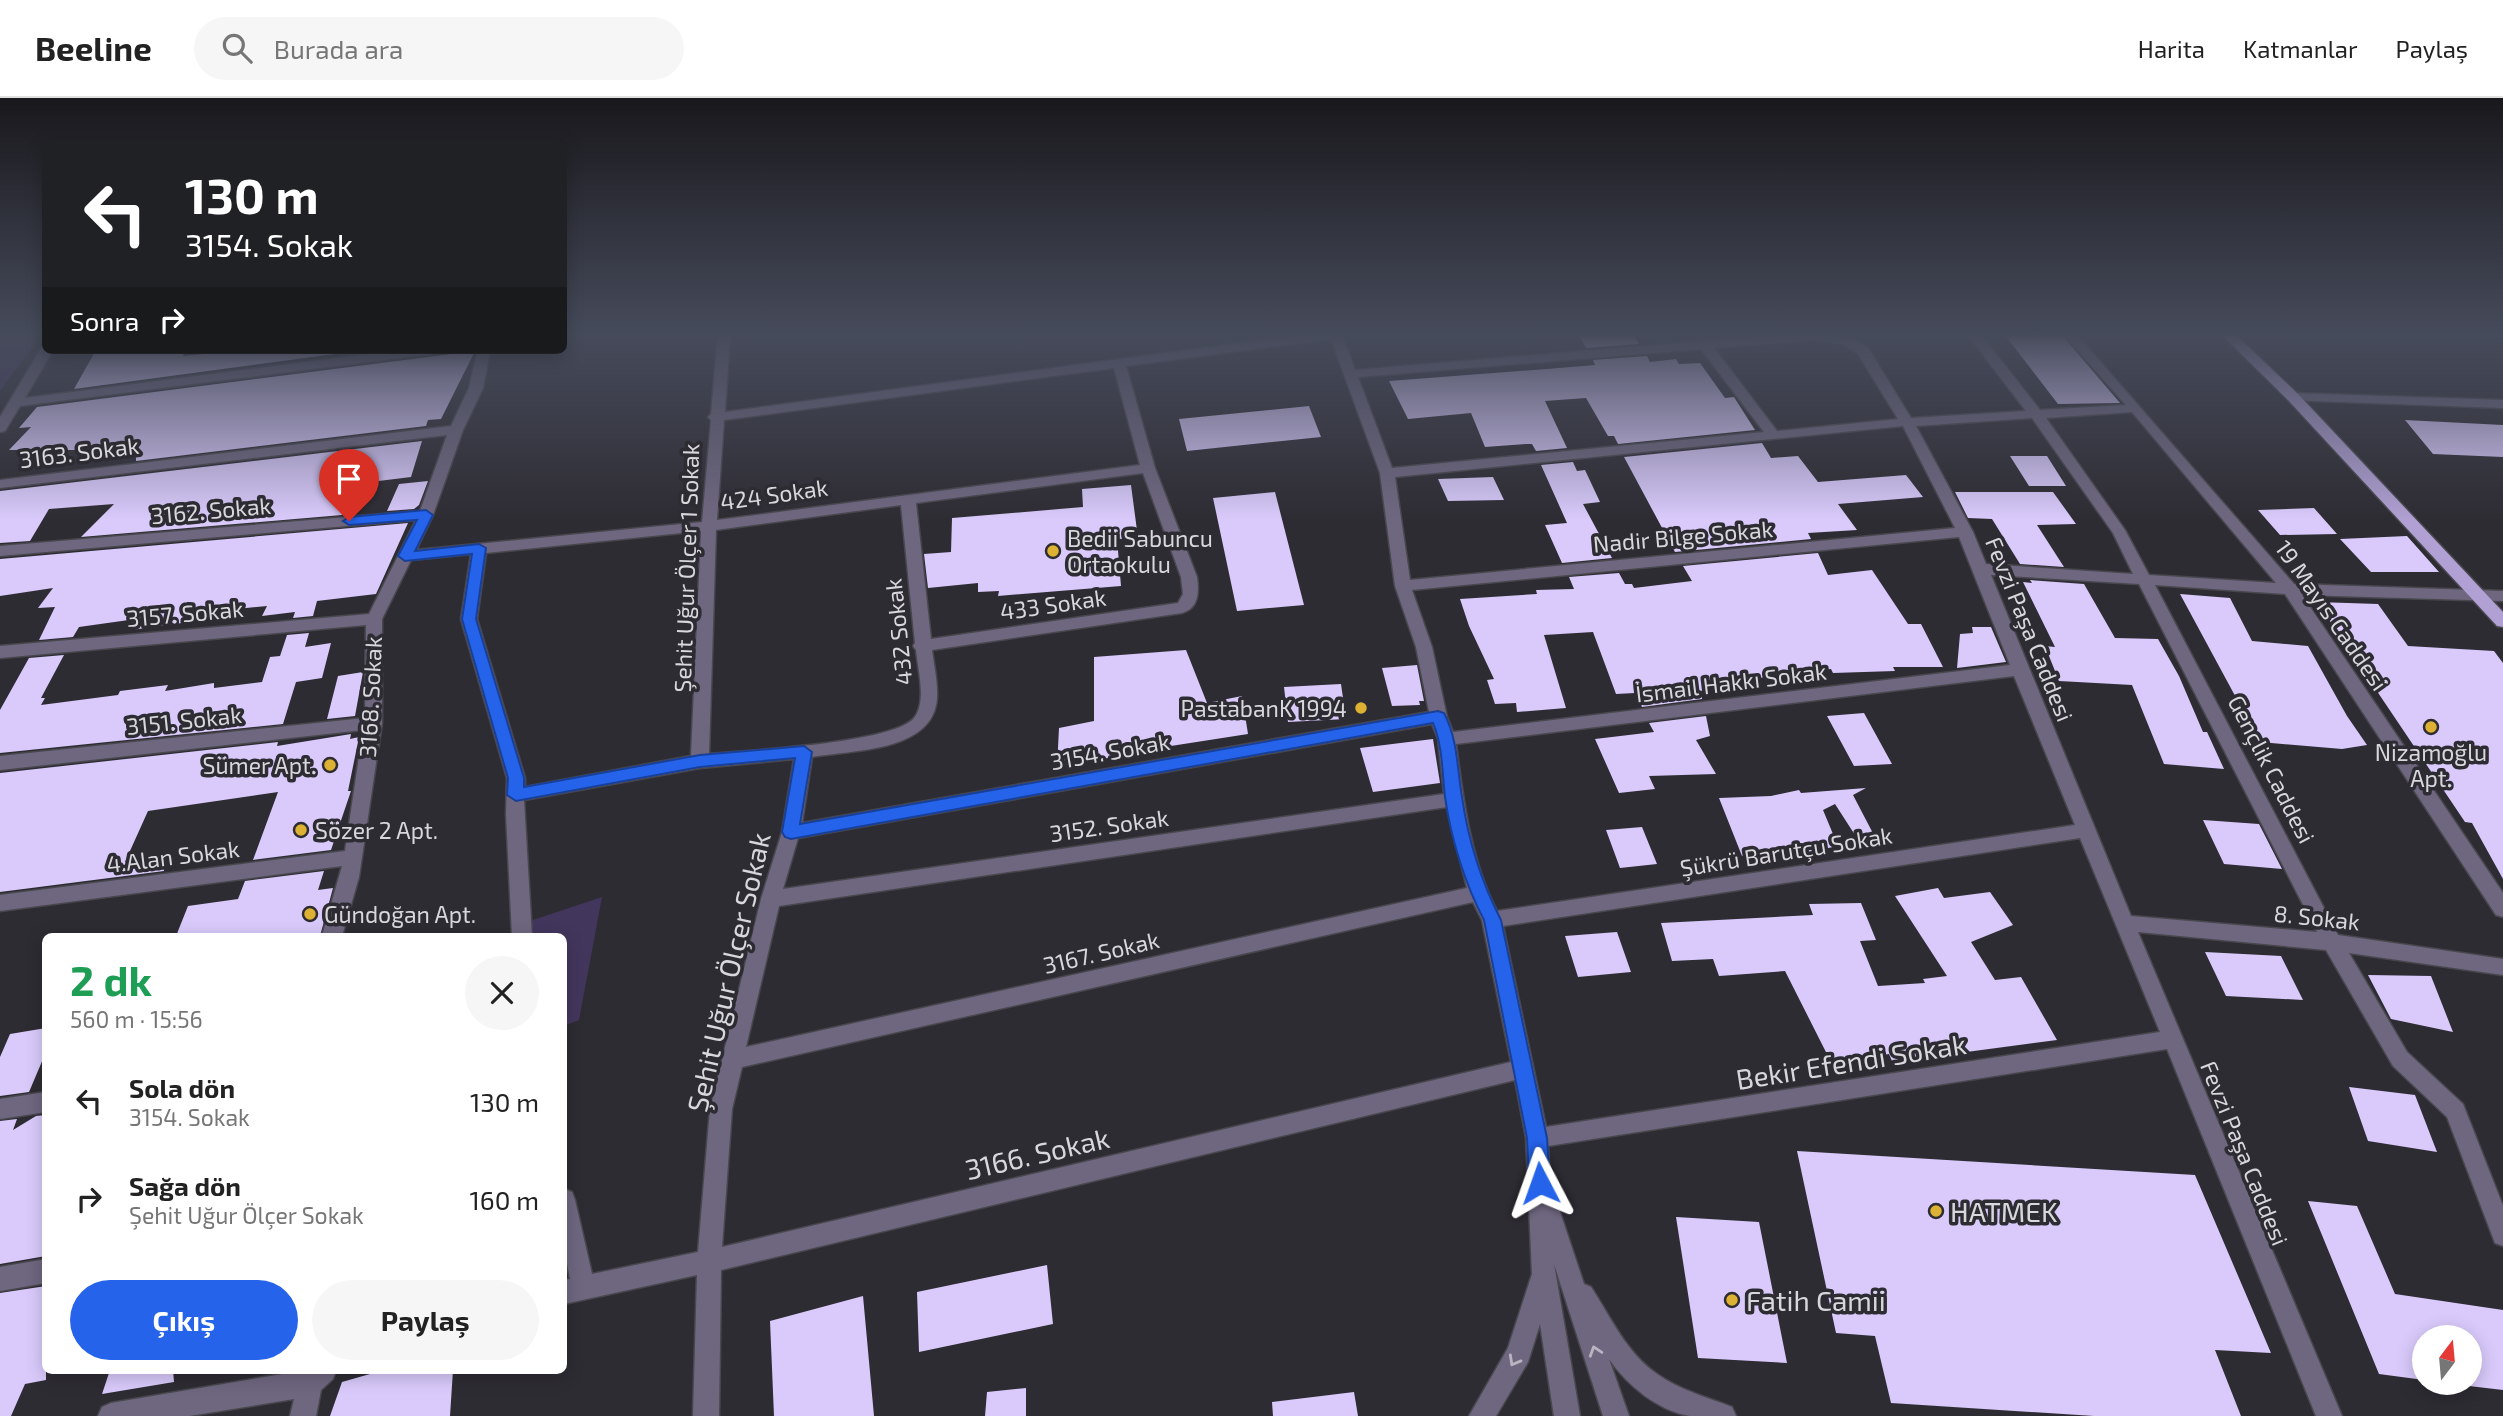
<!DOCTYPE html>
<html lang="tr">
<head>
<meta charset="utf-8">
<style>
  :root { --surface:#fff; --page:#f6f6f6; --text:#222; --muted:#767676; --line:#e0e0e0; --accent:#2563eb }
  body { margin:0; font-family:"Exo 2",sans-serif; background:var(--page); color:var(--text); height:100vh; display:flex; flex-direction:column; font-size:26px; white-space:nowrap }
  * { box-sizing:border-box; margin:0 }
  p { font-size:23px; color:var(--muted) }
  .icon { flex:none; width:38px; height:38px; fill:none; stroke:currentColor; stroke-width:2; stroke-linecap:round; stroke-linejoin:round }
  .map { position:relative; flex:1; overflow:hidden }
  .panel { position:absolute; left:42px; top:835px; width:525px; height:441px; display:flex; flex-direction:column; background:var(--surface); border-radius:10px; box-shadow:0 4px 18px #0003 }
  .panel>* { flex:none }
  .hud { position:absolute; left:42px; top:42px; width:525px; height:214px; border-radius:10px; box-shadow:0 4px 18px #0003; background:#202124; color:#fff; overflow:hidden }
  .needle { width:46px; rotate:16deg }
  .tools { position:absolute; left:2412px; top:1227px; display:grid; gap:14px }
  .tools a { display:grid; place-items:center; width:70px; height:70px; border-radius:50%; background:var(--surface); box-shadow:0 4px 18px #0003; font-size:35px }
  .pin { position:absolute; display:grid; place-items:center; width:60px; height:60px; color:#fff; margin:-72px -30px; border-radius:50% 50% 50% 0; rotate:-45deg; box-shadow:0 0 7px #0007 }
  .pin .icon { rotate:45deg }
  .me { position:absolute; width:77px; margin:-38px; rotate:356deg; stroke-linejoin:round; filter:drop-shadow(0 0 5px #0008) }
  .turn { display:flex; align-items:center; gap:24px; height:147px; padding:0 28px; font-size:32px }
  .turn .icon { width:91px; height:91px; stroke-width:2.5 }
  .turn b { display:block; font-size:49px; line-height:60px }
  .then { display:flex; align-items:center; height:66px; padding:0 28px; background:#0003; gap:14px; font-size:26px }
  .round { display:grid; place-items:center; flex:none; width:74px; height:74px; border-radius:37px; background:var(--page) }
  .summary { display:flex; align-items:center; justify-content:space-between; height:119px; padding:0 28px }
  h1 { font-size:42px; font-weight:700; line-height:52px; color:#1e9e55 }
  .primary-button { display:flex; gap:14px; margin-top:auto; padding:14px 28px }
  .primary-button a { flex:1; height:80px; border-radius:42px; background:var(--accent); color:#fff; font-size:28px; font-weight:700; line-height:80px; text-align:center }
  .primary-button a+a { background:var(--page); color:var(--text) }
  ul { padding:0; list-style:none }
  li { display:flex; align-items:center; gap:21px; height:98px; padding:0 28px }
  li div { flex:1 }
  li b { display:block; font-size:26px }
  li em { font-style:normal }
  header { display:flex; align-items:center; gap:42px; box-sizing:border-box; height:98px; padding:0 35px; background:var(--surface); border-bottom:2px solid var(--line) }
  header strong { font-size:33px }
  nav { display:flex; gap:38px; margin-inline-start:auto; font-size:24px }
  .search { width:490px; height:63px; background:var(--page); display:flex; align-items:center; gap:18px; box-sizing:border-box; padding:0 24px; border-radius:38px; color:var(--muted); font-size:26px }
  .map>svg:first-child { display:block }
  .green { fill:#43365d }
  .building { fill:#d9cafb }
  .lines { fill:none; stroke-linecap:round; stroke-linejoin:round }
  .minor-casing { stroke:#49474e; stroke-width:3 }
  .major-casing { stroke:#49474e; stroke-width:3 }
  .minor { fill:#6f6780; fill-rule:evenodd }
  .major { fill:#b0a0d3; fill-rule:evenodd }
  .oneway { stroke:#b8b5c0 }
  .route { fill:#2563eb; stroke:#184099; stroke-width:2 }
  .poi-dot { fill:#ddb133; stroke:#2e2c33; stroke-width:2.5 }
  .labels { text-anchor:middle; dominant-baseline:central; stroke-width:7; stroke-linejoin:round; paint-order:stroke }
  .street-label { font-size:23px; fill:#d8d7db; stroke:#2e2c33 }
  .poi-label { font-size:23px; fill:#d8d7db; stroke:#2e2c33; text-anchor:start }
  .near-street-label { font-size:28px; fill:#d8d7db; stroke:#2e2c33 }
  .near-poi-label { font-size:28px; fill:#d8d7db; stroke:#2e2c33; text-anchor:start }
</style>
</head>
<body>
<header>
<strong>Beeline</strong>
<div class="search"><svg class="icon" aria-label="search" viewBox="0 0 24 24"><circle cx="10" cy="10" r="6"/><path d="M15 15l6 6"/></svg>Burada ara</div>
<nav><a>Harita</a><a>Katmanlar</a><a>Paylaş</a></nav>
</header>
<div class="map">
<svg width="2503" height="1318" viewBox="0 0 2503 1318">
  <rect width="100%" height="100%" fill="#2e2c33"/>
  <path class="green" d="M0 237H41L0 293Z
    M602 799 579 922 564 928V838H526L524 825Z"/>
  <path class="building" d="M1579 237H1634L1639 246 1586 250Z
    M2005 237H2062L2120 305 2058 306Z
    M96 252H185L183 258 245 252H364L74 291Z
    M475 253 441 321 428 322 426 328 136 363V352H9L31 329 19 330 37 309Z
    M1647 258 1650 264 1676 261 1679 266 1700 265 1725 300 1734 299 1755 332 1618 346 1614 338H1608L1586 300 1545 303 1567 350 1536 353 1532 346H1526L1485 349 1471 315 1408 321 1389 283 1547 271 1595 267 1593 262Z
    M1309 308 1321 339 1187 353 1179 321Z
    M2405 322 2503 327V359L2433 356Z
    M422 343 411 379 354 386 342 417 81 439 114 406 49 411 30 443 0 445V393Z
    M1762 345 1771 360 1798 358 1818 384 1906 377 1923 399 1838 406 1857 432 1808 435 1811 441 1675 454 1624 359Z
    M2010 358H2047L2066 388H2029Z
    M1573 364 1577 373 1585 372 1600 404 1583 406 1612 460 1562 465 1545 427 1567 425 1541 367Z
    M1493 379 1504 402 1448 403 1438 381Z
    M428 383 419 407 414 411 387 413 399 386Z
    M1131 387 1138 440 1117 441 1121 488 998 498 999 493 978 494V485L928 490 924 456 951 454 952 420 1083 409 1082 391Z
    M1275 394 1304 507 1237 513 1213 400Z
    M1955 394H2053L2076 426 2037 427 2064 469 2020 466 1992 421 1968 420Z
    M2314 410 2337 436 2280 437 2258 412Z
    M408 425 376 496 317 503 313 518 293 520 295 514 262 518 267 508 185 516 182 525 131 532 136 521 79 529 73 539 39 542 55 509 38 510 53 490 0 498V461Z
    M2407 438 2439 474H2371L2340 441Z
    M1818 455 1828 477 1872 472 1908 526H1921L1943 569H1893L1895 573 1833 575 1831 571 1792 575 1727 585 1701 593 1702 601 1642 609 1635 595 1616 596 1593 534 1544 537 1566 610 1517 614 1516 605 1495 606 1487 582 1494 581 1469 528 1460 501 1537 496 1536 492 1574 491 1569 479 1619 475 1625 486H1632L1634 490 1692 483 1683 468Z
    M2030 482 2084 486 2115 540 2158 541 2179 578 2203 634H2207L2224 671 2164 666 2132 587 2059 583 2045 548 2055 549 2023 484 2032 485Z
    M2180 496 2230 500 2252 543 2308 548 2347 618 2367 647 2342 651 2260 644Z
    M2317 504 2378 506 2408 548 2494 553 2503 565V781L2472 725 2465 724Z
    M1972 529H1991L2006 564 1957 570 1960 536 1973 535Z
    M309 535 305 549 331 545 322 580 296 584 283 626 0 655V612L29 560 64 557 41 600H45L41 607 118 597 120 593 168 587 165 593 214 585V590L262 584 270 559 280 558 287 537Z
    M1186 552 1207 605 1242 598 1248 636 1113 657V659L1057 670 1059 630 1094 623V559Z
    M1417 567 1424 603H1419L1420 607 1392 608 1382 570Z
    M363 574 355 618 327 621 338 578Z
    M1341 586 1346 621 1288 624 1284 589Z
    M1864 615 1892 666 1854 668 1827 618Z
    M1706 618 1710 638 1696 642 1716 676 1649 678 1655 691 1619 695 1595 641 1654 634 1649 625Z
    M351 636 350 641 359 639 348 693H351L331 752 253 762 278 694 148 713 125 764 162 760 164 773 0 794V675L278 644 277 648Z
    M1433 641 1440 685 1373 694 1360 650Z
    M1866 690 1853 697 1877 743 1864 751 1835 706 1823 712 1838 748 1799 756 1742 758 1719 700 1771 698 1799 692 1801 695Z
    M2203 722 2259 726 2282 771 2224 766Z
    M1642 729 1657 766 1620 770 1606 732Z
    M324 773 318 792 333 790 320 838H176L188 808 238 801 245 783Z
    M1938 790 1944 800 1990 794 2013 827 1971 844 1995 882 2021 879 2057 942 1944 957 1945 960 1892 963 1889 956 1832 966 1785 873 1719 878 1713 861 1672 863 1661 825 1813 817 1809 806 1861 805 1876 842 1860 843 1878 888 1925 885 1923 881 1947 878 1895 798Z
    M1617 834 1631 874 1578 879 1565 838Z
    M2205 854 2281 858 2303 902 2226 898Z
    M2368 877 2431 878 2453 934 2391 921Z
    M46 930V954L29 994 0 998V959L10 936Z
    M2349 989 2415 997 2437 1054 2368 1043Z
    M46 1017V1158L0 1166V1023L17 1021 13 1032 36 1018Z
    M1797 1053 2195 1077 2271 1255 2215 1252 2241 1318H2094L1891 1305 1875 1238 1836 1235Z
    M2308 1103 2357 1108 2395 1196 2503 1212V1292L2469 1288V1239H2424V1282L2379 1276Z
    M1676 1119 1759 1124 1787 1265 1698 1260Z
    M1047 1167 1053 1226 919 1254 917 1194Z
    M46 1188V1282L25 1286 11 1318H0V1195Z
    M863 1198 874 1318H774L770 1223Z
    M110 1272H173L174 1284 102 1296Z
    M384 1272H453L450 1318H330L342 1284Z
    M1026 1290V1318H985L987 1294Z
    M1354 1294 1358 1318H1273L1272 1304Z"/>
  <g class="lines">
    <g class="minor-casing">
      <path id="minor" d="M718 237H730L725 314 1300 237H1342L1355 272 1777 237H1838L1857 243 1868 250 1911 320 2026 313 1968 237H1981L2040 312 2126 307 2064 237H2077L2294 486 2503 493V503L2302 497 2503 795V819L2496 817 2285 496 2155 487 2338 837 2503 861V877L2349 855 2407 954 2463 1006 2503 1108V1148L2495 1145 2447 1019 2393 968 2326 852 2138 834 2342 1318H2316L2167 951 1548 1048 1551 1099 1555 1100 1558 1108 1584 1186 1591 1189C1610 1218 1627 1256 1657 1276 1679 1292 1707 1299 1732 1309L1736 1318C1721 1318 1705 1318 1690 1318 1658 1313 1627 1287 1609 1261L1629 1318H1603L1554 1166 1580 1318H1554L1540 1226 1528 1264 1496 1318H1469L1508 1250 1532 1176 1526 1040 1515 982 721 1172 719 1318H693L697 1177 564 1206V1182L570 1181 564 1151V1091L572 1094 575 1102 592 1176 698 1154 710 1011 761 801 782 734 794 661 700 670 524 702 532 838H512L506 716 507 680 461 521 471 456 411 462 382 521V625L359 779 342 838H322L342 768 0 813V797L345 753 363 632 0 672V658L365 620 366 527 0 560V548L369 516 416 422 0 458V448L420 413 447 337 0 390V382L451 328 469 290 478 252H490L483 290 463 332 433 417 416 452 702 424 711 322 708 319 711 316ZM1331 241 1380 375 1395 488 1416 549 1429 614 802 725 812 659C852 652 934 654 937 600 938 585 934 567 932 552L1182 515C1199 510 1199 494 1197 479L1155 370 1126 268ZM1814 242 1842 246 1858 256 1898 321 1777 333 1714 250ZM1701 251 1764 334 1392 370 1358 279ZM1114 270 1140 367 717 422 724 322ZM2132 314 2276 485 2149 477 2125 432 2046 320ZM2032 320 2113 435 2133 476 1986 466 1973 434 1916 328ZM1903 328 1955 430 1410 482 1395 379ZM1143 375 1181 479 1183 496 1178 505 931 541 916 405ZM901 407 915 545 913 548 916 552C918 572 927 604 914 620 894 645 745 653 709 656L716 432ZM701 433 691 658 525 689V680L477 521 486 455ZM1959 439 2010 567 1453 634 1447 619 1432 549 1412 492ZM1991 477 2139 486 2317 834 2131 818ZM2014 578 2075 727 1497 813C1471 764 1463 701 1456 646ZM1432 626 1438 641 1444 696 783 791 798 740ZM1447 709 1467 790 746 949 779 808ZM2080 740 2160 934 1546 1029 1503 828ZM1473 804 1482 822 1511 964 722 1149 732 1011 742 969Z
        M42 249 53 252 25 300 400 252H436L430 256 20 308 5 333 0 334V319Z
        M2293 295 2503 302V310L2288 302 2286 299Z
        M46 994V1014L0 1021V1001Z
        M46 1161V1185L0 1193V1169Z
        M306 1272H336L333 1281 321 1292 316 1318H290L294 1301 189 1318H98L102 1309 111 1305Z"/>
    </g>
    <g class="major-casing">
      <path id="major" d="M2222 237H2236L2298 296 2503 514V529L2497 528 2288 302Z"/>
    </g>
    <use href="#minor" class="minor"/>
    <use href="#major" class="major"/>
  </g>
  <defs><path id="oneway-chevron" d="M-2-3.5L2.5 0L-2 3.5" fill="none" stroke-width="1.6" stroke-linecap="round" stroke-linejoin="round" transform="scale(1.75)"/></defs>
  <g class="oneway">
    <use href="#oneway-chevron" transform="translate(1595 1253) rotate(-108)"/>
    <use href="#oneway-chevron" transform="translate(1514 1263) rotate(119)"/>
  </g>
  <linearGradient id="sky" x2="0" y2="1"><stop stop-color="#19181c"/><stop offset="0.56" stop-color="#464b5b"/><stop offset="1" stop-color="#464b5b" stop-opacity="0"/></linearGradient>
  <rect width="2503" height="422" fill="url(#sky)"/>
  <path class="route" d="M426 412 433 417 415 453 479 446 486 450 476 521 524 680V689L700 657 804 648 812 654 800 726 1438 613 1444 615C1458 642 1457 670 1462 699 1468 741 1482 785 1501 822L1547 1040 1550 1085 1547 1092 1540 1094 1532 1092 1529 1085 1527 1040 1484 822C1465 786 1451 741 1445 699 1442 674 1443 649 1433 625L791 741 785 739 782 734 795 660 700 669 516 703 507 697 508 680 462 521 472 456 405 463 398 458 417 422 349 427 343 423 349 419Z"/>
  <g class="poi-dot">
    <circle cx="1053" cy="453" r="7"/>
    <circle cx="1361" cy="610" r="7"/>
    <circle cx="2431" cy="629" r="7"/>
    <circle cx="330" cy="667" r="7"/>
    <circle cx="301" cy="732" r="7"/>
    <circle cx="310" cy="816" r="7"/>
    <circle cx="1936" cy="1113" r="7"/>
    <circle cx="1732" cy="1202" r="7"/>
  </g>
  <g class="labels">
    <g class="street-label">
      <text transform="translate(79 354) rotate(-7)">3163. Sokak</text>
      <text transform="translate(774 396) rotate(-8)">424 Sokak</text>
      <text transform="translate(211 412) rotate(-5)">3162. Sokak</text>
      <text transform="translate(1683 438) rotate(-5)">Nadir Bilge Sokak</text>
      <text transform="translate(686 470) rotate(-88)">Şehit Uğur Ölçer 1 Sokak</text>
      <text transform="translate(1053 506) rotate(-8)">433 Sokak</text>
      <text transform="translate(185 515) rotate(-5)">3157. Sokak</text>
      <text transform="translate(2332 517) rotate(55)">19 Mayıs Caddesi</text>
      <text transform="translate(2030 531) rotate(68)">Fevzi Paşa Caddesi</text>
      <text transform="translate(898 534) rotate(-96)">432 Sokak</text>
      <text transform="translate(1731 584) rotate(-7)">İsmail Hakkı Sokak</text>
      <text transform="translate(370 599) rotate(-87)">3168. Sokak</text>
      <text transform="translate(184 622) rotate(-6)">3151. Sokak</text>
      <text transform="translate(1110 653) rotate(-10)">3154. Sokak</text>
      <text transform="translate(2272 671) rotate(63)">Gençlik Caddesi</text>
      <text transform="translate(1109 727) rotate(-8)">3152. Sokak</text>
      <text transform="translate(1786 753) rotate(-9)">Şükrü Barutçu Sokak</text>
      <text transform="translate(173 758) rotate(-7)">4.Alan Sokak</text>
      <text transform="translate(2317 819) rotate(6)">8. Sokak</text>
      <text transform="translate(1101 854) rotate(-13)">3167. Sokak</text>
      <text transform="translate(2245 1055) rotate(68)">Fevzi Paşa Caddesi</text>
    </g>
    <g class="poi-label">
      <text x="1067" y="440">Bedii Sabuncu<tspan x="1067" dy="26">Ortaokulu</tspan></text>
      <text x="1347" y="610" text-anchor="end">PastabanK 1994</text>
      <text x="2431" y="654" text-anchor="middle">Nizamoğlu<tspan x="2431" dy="26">Apt.</tspan></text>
      <text x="316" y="667" text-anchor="end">Sümer Apt.</text>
      <text x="315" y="732">Sözer 2 Apt.</text>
      <text x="324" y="816">Gündoğan Apt.</text>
    </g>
    <g class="near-street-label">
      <text transform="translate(728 874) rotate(-77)">Şehit Uğur Ölçer Sokak</text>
      <text transform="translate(1851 963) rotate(-9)">Bekir Efendi Sokak</text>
      <text transform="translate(1037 1055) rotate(-13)">3166. Sokak</text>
    </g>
    <g class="near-poi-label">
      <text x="1950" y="1113">HATMEK</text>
      <text x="1746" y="1202">Fatih Camii</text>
    </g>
  </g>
</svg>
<div class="tools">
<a><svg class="needle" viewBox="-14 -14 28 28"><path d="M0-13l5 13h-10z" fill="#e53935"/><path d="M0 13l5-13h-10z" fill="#767676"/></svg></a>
</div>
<div class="pin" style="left:349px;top:423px;background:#d93025"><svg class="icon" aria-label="arrive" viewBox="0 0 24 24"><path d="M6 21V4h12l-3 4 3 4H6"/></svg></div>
<svg class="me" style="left:1540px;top:1085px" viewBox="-20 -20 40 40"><path d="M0-17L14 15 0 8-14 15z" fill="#2563eb" stroke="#fff" stroke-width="4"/></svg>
<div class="hud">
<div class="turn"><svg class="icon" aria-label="left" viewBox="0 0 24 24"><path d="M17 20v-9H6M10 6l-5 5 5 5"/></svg><div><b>130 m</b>3154. Sokak</div></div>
<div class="then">Sonra<svg class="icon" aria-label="right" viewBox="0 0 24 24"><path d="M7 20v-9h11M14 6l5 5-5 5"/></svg></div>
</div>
<section class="panel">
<div class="summary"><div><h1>2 dk</h1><p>560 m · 15:56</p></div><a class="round"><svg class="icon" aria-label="close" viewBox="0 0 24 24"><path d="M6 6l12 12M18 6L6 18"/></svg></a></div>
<ul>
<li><svg class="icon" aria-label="left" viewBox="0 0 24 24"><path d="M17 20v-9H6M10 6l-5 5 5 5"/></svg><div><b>Sola dön</b><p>3154. Sokak</p></div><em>130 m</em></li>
<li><svg class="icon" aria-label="right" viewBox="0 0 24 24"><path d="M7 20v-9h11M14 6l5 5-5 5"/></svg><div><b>Sağa dön</b><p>Şehit Uğur Ölçer Sokak</p></div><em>160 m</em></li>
</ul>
<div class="primary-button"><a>Çıkış</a><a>Paylaş</a></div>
</section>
</div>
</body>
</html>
